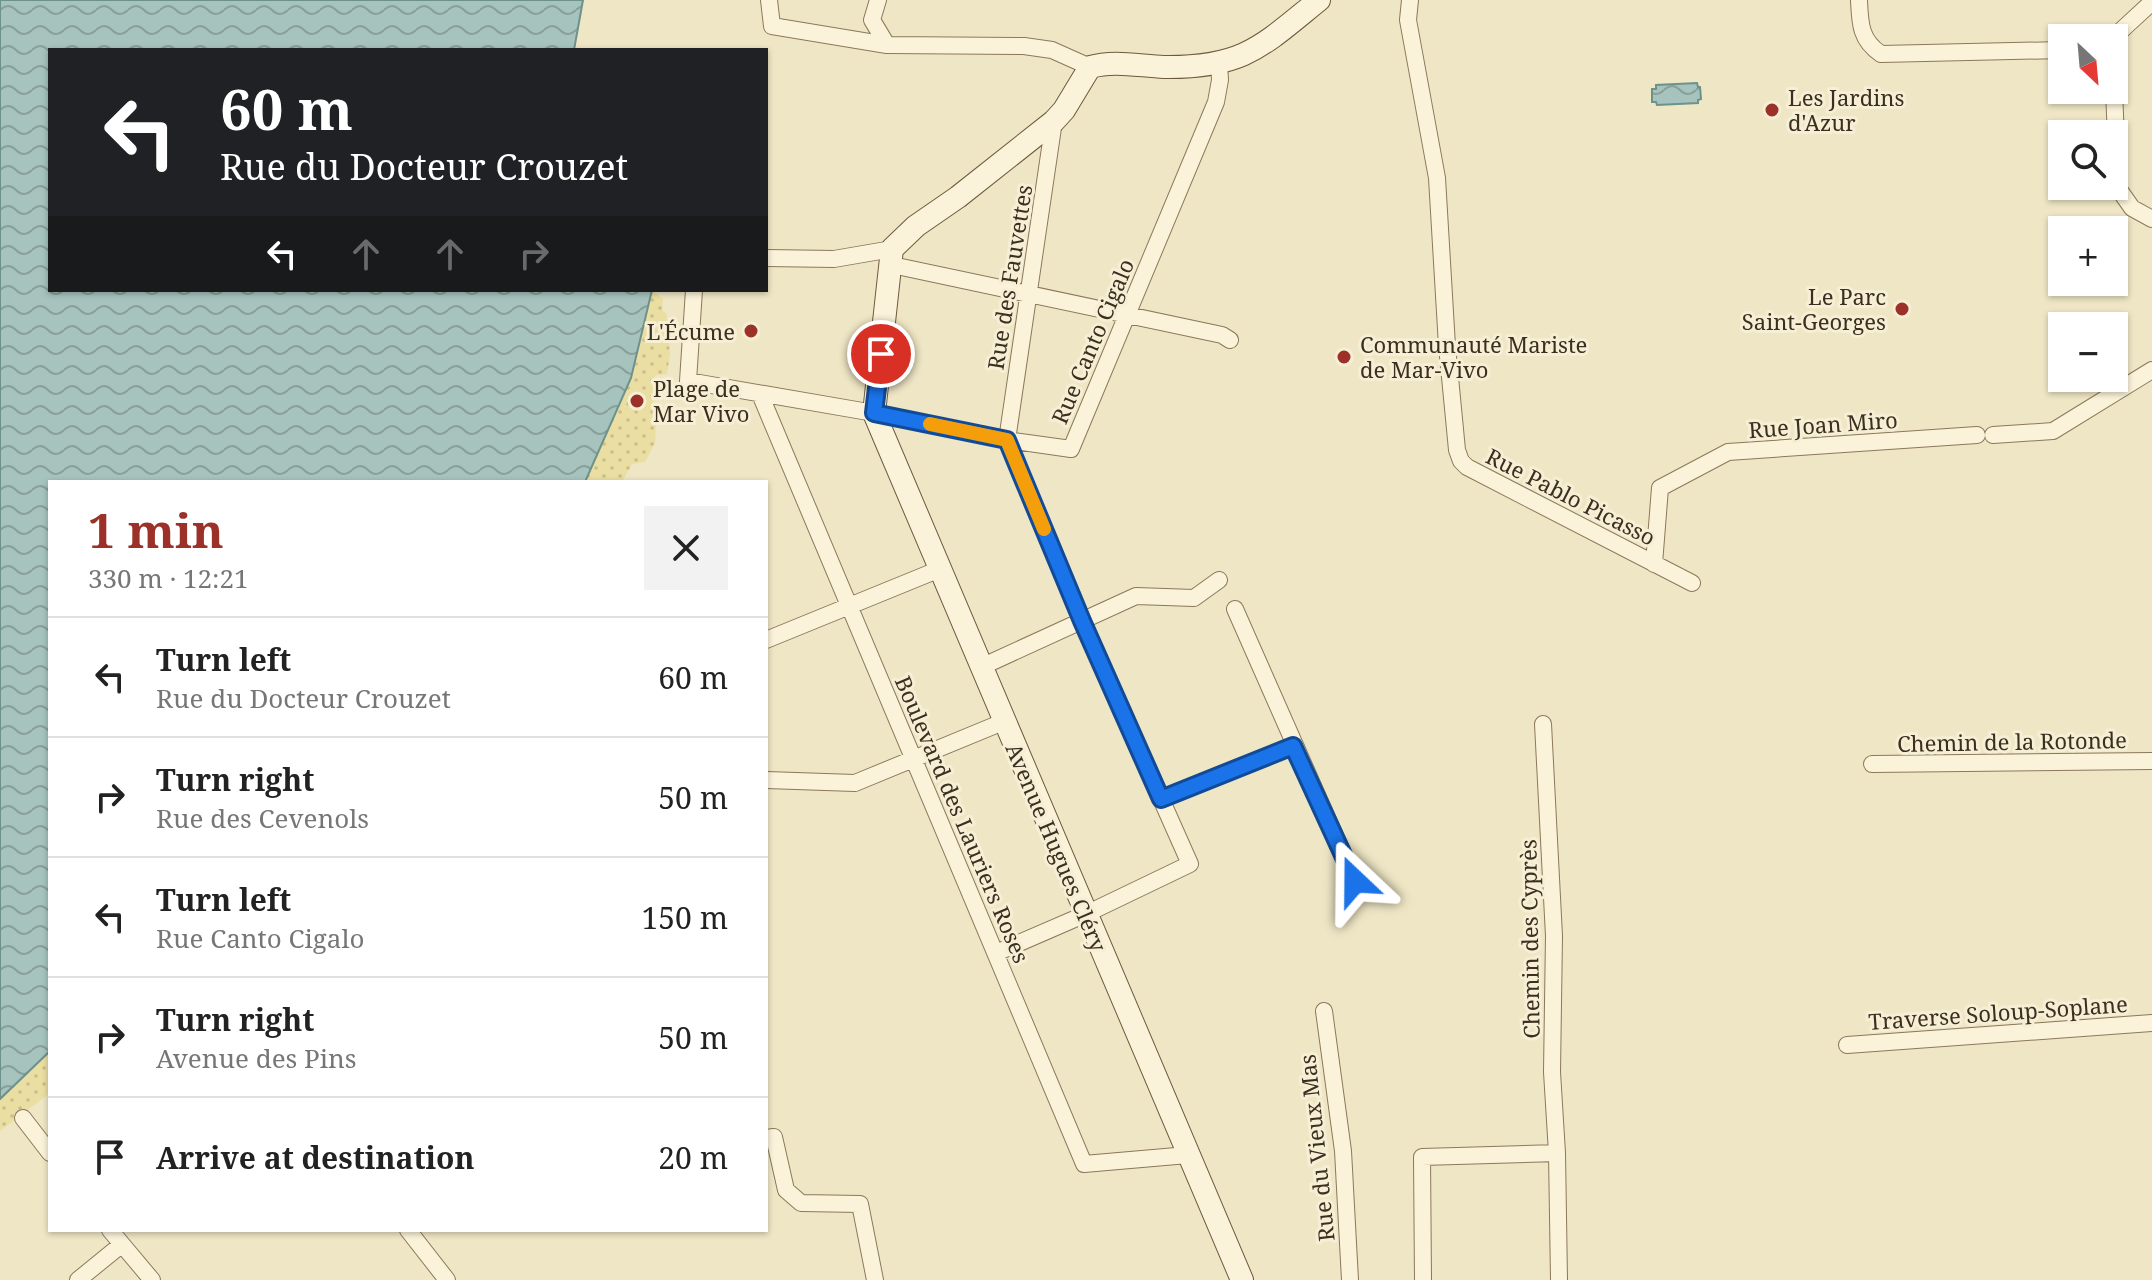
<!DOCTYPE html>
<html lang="en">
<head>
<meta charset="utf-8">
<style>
  :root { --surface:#fff; --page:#f2f2f2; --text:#222; --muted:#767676; --line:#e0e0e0; --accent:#9b3129 }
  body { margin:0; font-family:"Noto Serif",serif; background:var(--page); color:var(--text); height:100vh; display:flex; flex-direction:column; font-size:30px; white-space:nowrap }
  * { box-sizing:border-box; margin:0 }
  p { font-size:26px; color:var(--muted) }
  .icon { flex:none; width:44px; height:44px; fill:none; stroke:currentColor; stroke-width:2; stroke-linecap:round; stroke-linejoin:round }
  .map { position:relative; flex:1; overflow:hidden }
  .panel { position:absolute; left:48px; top:480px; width:720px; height:752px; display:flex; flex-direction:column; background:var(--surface); border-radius:0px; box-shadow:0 2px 6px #0004 }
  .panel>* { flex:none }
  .top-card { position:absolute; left:48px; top:48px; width:720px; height:244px; border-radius:0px; box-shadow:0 2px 6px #0004; background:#202124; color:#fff; overflow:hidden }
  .needle { width:52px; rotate:154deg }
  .fabs { position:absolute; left:2048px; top:24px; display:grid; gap:16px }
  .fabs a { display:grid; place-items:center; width:80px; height:80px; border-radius:0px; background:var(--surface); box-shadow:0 2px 6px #0004; font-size:40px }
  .pin { position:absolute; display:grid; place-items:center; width:68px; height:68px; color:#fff; margin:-34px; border:4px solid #fff; border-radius:50%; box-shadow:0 2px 8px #0007 }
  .me { position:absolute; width:88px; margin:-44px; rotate:337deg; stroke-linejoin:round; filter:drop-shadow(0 0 6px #0008) }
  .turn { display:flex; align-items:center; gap:28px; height:168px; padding:0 40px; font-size:36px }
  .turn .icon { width:104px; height:104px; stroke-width:2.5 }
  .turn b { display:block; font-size:56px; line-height:68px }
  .lanes { display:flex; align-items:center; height:76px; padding:0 40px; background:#0003; justify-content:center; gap:40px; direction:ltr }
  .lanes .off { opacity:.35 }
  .round { display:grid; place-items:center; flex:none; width:84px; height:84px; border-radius:0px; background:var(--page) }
  .summary { display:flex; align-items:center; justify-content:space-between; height:136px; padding:0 40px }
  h1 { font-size:48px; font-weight:700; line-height:60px; color:var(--accent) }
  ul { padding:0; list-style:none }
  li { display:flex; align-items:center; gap:24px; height:120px; padding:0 40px; border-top:2px solid var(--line) }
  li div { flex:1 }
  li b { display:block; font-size:30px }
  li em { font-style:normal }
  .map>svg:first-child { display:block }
  .sand { fill:url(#sand-dots) }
  .water { fill:url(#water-waves); stroke:#6d928b; stroke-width:2 }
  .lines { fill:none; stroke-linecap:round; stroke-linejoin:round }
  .street-casing { stroke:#8b785b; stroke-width:18 }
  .secondary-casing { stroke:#6d593e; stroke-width:24 }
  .street { stroke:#faf2d9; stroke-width:16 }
  .secondary { stroke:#faf2d9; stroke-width:22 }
  .route-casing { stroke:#114b97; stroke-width:20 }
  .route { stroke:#1a73e8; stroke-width:14 }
  .slow { stroke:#f59e0b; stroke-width:14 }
  .poi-dot { fill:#9b3129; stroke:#f6efd5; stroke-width:3 }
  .labels { text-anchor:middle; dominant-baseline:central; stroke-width:6; stroke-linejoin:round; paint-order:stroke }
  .poi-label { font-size:22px; fill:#3b2f1f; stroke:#f6efd5; text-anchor:start }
  .street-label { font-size:22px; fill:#3b2f1f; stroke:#f6efd5 }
</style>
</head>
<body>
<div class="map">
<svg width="2152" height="1280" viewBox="0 0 2152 1280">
  <defs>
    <pattern id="sand-dots" width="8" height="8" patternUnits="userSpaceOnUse" patternTransform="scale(2)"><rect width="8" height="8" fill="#ebdea2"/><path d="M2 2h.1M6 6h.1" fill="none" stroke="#cabf8b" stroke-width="1.8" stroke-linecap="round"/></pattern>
    <pattern id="water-waves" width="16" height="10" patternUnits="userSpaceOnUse" patternTransform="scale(2)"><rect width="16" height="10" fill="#a7c3bd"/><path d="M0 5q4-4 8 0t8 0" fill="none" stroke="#899f99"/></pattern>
  </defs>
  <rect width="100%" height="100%" fill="#efe6c5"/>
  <path class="sand" d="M652 290 663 299 662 310 666 313 670 354 667 374 655 375 652 424H656L655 443 645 462 632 464 622 482H585L631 378Z
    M50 1051V1093L0 1131V1099Z"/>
  <path class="water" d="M0 0H583L574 50H50V290H652L631 378 585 482H50V1051L0 1099Z
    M1697 83 1698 87H1700L1701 99 1698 100V103L1657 105 1656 102H1652V89H1656V85Z"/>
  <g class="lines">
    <g class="street-casing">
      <path id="street" d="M769 0 772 26 887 45
        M878 0 872 20 887 45 1024 46 1052 50 1090 67
        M1410 0 1408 20 1437 178 1447 346 1457 450 1461 461 1467 467 1692 583
        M1859 0C1860 23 1860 40 1881 54L2062 50
        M2113 38 2152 2
        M2114 90 2118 188 2132 208 2152 219
        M766 258 834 259 892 249
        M892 265 1222 335 1230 340
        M694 290 688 381 874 413 1007 440 1071 449 1216 102 1220 80 1219 63
        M760 394 1084 1164 1188 1155
        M1993 435 2053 431 2152 370
        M1007 440 1054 121
        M1654 564 1660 488 1728 452 1977 435
        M1235 609 1355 881
        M766 640 940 569
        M981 667 1136 596 1194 598 1219 580
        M1543 724 1554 936 1552 1072 1557 1153 1559 1280
        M1872 764 2152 761
        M766 780 855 783 1003 722
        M1161 799 1293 746
        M996 953 1086 914 1190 864 1082 621 1007 440
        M1324 1011 1343 1151 1350 1280
        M1847 1045 2152 1023
        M23 1118 50 1153
        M766 1138 774 1137 786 1190 801 1203 860 1204 875 1280
        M110 1230 152 1280
        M408 1230 447 1280
        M78 1280 121 1245
        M1423 1280 1422 1157 1557 1153"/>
    </g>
    <g class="secondary-casing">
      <path id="secondary" d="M1242 1280 874 413 892 249 916 226 958 197 1054 121 1064 110 1090 67C1114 60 1139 66 1164 67 1243 68 1261 47 1319 0"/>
    </g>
    <use href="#street" class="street"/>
    <use href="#secondary" class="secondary"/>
  </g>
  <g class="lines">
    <g class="route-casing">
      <path id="route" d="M881 354 874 413 1007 440 1082 621 1161 799 1293 746 1355 881"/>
    </g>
    <use href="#route" class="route"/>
    <path class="slow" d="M930 424 1007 440 1044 529"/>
  </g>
  <g class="poi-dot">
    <circle cx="1772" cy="110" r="8"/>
    <circle cx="1902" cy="309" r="8"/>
    <circle cx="751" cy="331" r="8"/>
    <circle cx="1344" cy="357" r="8"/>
    <circle cx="637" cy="401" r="8"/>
  </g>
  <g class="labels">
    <g class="poi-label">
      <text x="1788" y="97">Les Jardins<tspan x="1788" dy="25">d'Azur</tspan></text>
      <text x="1886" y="296" text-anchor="end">Le Parc<tspan x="1886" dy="25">Saint-Georges</tspan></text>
      <text x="735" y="331" text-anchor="end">L'Écume</text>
      <text x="1360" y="344">Communauté Mariste<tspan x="1360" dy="25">de Mar-Vivo</tspan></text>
      <text x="653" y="388">Plage de<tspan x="653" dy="25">Mar Vivo</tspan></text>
    </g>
    <g class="street-label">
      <text transform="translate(1009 277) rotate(-81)">Rue des Fauvettes</text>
      <text transform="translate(1092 341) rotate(-67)">Rue Canto Cigalo</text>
      <text transform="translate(1823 424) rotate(-4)">Rue Joan Miro</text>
      <text transform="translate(1571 496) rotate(27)">Rue Pablo Picasso</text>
      <text transform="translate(2012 741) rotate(-1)">Chemin de la Rotonde</text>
      <text transform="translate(963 819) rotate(67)">Boulevard des Lauriers Roses</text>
      <text transform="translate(1057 847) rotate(67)">Avenue Hugues Cléry</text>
      <text transform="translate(1529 939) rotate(-91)">Chemin des Cyprès</text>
      <text transform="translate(1998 1012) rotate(-4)">Traverse Soloup-Soplane</text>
      <text transform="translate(1316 1148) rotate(-96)">Rue du Vieux Mas</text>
    </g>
  </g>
</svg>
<div class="fabs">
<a><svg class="needle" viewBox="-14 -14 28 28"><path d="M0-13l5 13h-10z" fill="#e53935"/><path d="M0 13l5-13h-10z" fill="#767676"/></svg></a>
<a><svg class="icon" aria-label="search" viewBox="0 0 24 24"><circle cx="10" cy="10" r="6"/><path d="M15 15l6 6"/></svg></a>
<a>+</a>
<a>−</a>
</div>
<div class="pin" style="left:881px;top:354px;background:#d93025"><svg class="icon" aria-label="arrive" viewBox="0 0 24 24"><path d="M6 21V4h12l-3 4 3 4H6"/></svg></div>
<svg class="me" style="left:1355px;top:881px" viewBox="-20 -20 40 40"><path d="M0-17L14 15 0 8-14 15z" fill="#1a73e8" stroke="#fff" stroke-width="4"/></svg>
<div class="top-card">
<div class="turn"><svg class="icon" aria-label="left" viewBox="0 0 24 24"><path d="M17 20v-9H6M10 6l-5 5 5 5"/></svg><div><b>60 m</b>Rue du Docteur Crouzet</div></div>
<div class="lanes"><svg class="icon" aria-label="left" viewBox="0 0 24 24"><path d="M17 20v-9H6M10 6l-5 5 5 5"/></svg><svg class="icon off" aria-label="ahead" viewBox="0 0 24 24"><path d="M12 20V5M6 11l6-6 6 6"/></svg><svg class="icon off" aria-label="ahead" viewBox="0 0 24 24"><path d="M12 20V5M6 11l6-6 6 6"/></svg><svg class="icon off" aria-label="right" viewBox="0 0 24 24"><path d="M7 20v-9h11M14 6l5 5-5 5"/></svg></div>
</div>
<section class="panel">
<div class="summary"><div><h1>1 min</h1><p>330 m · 12:21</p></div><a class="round"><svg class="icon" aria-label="close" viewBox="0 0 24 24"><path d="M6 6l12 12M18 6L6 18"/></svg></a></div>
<ul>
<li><svg class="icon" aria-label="left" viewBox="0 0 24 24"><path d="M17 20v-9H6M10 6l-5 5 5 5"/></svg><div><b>Turn left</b><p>Rue du Docteur Crouzet</p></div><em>60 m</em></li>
<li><svg class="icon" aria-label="right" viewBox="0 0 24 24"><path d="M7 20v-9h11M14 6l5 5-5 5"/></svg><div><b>Turn right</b><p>Rue des Cevenols</p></div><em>50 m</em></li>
<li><svg class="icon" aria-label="left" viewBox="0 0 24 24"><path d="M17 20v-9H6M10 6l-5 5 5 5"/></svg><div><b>Turn left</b><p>Rue Canto Cigalo</p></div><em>150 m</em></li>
<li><svg class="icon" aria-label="right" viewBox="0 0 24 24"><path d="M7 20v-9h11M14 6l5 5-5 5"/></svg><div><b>Turn right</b><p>Avenue des Pins</p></div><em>50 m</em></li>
<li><svg class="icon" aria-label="arrive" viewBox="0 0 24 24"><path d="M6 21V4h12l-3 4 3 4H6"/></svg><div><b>Arrive at destination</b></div><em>20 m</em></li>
</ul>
</section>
</div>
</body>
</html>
